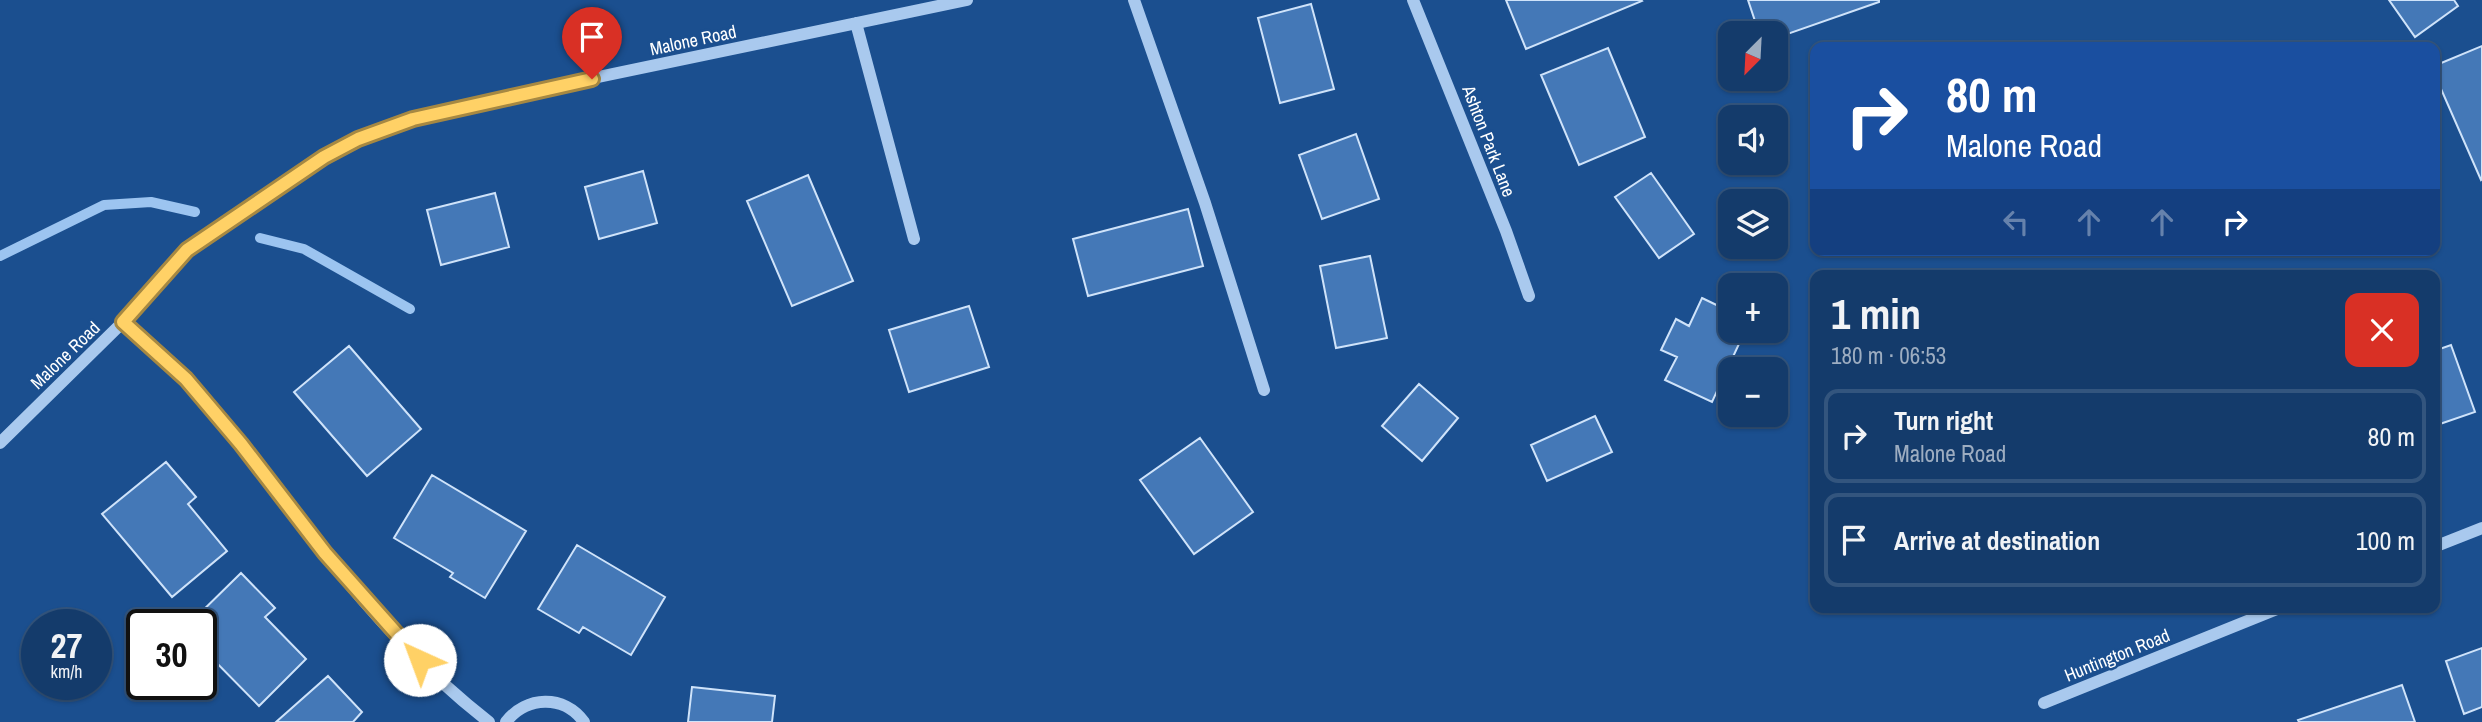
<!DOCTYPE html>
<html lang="en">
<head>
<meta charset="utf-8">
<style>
  :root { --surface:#143b6b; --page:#1d4271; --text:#f1f3f6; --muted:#9dadc1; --line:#33557e }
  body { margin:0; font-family:"Archivo Narrow",sans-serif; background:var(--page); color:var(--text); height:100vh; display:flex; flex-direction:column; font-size:26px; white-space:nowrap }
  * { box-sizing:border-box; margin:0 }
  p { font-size:23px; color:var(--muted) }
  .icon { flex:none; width:38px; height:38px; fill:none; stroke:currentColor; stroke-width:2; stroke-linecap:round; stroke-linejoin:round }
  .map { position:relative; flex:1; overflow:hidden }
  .drawer { position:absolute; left:1810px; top:270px; width:630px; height:343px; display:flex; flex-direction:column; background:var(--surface); border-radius:14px; box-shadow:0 2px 5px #0004,0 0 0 2px var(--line) }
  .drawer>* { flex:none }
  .hud { position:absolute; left:1810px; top:42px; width:630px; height:214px; border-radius:14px; box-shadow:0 2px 5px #0004,0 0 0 2px var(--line); background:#1a4fa0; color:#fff; overflow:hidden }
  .needle { width:46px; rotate:204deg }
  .tools { position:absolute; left:1718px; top:21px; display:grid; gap:14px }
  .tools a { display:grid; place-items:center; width:70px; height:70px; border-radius:14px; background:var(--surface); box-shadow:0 2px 5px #0004,0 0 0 2px var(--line); font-size:35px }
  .speed { position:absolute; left:21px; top:609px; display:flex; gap:14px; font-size:35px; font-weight:700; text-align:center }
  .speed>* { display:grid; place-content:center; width:91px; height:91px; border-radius:50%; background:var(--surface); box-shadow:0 2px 5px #0004,0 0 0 2px var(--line); line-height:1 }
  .speed small { font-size:18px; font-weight:400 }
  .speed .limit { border:4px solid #111; border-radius:10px; background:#fff; color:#111 }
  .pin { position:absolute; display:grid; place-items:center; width:60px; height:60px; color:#fff; margin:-72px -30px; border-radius:50% 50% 50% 0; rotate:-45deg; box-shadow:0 0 7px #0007 }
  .pin .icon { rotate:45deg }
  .me { position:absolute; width:77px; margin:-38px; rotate:317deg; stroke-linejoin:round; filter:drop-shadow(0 0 5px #0008) }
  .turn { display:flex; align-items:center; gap:24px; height:147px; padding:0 21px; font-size:32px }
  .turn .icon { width:91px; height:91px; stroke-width:2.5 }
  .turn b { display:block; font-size:49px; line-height:60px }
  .lanes { display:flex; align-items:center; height:66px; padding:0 21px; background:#0003; justify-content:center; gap:35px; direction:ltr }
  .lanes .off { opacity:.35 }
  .round { display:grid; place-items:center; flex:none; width:74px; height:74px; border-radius:14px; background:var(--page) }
  .headline { display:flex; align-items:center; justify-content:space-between; height:119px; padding:0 21px }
  h1 { font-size:42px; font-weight:700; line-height:52px }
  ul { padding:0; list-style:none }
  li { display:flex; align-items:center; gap:21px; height:94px; margin:0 14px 10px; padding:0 7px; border:4px solid var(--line); border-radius:14px }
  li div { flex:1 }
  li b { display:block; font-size:26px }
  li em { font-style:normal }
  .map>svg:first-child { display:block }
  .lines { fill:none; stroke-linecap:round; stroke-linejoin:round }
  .stream { stroke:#9cc4f0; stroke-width:10 }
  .building { fill:#4478b7; stroke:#cfe3fa; stroke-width:2 }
  .minor { stroke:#a9c9ee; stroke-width:12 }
  .route-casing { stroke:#a68842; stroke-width:18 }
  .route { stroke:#ffd166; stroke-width:12 }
  .labels { text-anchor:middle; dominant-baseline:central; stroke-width:5; stroke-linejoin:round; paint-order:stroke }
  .street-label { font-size:18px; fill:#fff; stroke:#1b4f8f }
</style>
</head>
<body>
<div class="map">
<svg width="2482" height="722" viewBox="0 0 2482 722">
  <rect width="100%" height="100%" fill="#1b4f8f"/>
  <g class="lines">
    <path class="stream" d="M260 238 304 249 410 309
      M0 256 104 205 151 202 195 212"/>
  </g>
  <path class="building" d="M1506 0H1641L1642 1 1526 49Z
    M1748 0H1879V2L1776 38V33H1759Z
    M2389 0H2454L2458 6 2415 37Z
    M1311 4 1334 89 1280 103 1258 18Z
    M2482 46V179L2481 180 2434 73V66Z
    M1608 48 1645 137 1579 165 1541 75Z
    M1356 134 1379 199 1322 219 1299 155Z
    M643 171 657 223 599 239 585 187Z
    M1651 173 1694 234 1659 258 1615 197Z
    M808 175 853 281 792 306 747 201Z
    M495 193 509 247 441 265 427 210Z
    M1188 209 1203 266 1088 296 1073 239Z
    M1370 256 1387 338 1336 348 1320 266Z
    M1702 298 1731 312V331H1745L1712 402 1665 380 1677 357 1661 350 1676 319 1689 326Z
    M969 306 989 367 909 392 889 330Z
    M2451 345 2475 412 2434 426V351Z
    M349 346 421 429 367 476 294 392Z
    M1419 384 1458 418 1422 461 1382 426Z
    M1595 416 1612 452 1547 481 1531 445Z
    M1200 438 1253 512 1194 554 1140 480Z
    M166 462 196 497 188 504 227 551 172 597 102 514Z
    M432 475 526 531 485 598 450 577 453 573 394 538Z
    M577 545 665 597 631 655 583 627 579 633 538 609Z
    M241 573 275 608 265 617 306 659 259 706 201 647V625H188Z
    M2482 648V707L2464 714 2446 661Z
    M328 676 362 712 353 722H276Z
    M2402 685 2415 722H2299L2298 720Z
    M692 687 775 696 772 722H688Z"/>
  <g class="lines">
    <path class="minor" d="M1134 0 1205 203 1264 390
      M1413 0 1506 231 1529 296
      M856 23 914 239
      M123 322C144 341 167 359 186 379 237 432 278 493 322 550 371 613 427 674 489 722
      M0 443 123 322 187 250 324 157 358 139 413 119 512 95 967 0
      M2434 547 2482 528
      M2044 703 2282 607
      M506 722C526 696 564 694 584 722"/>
  </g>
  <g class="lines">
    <g class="route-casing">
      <path id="route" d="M420 660 325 553 241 444 186 379 123 322 187 250 324 157 358 139 413 119 592 79"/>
    </g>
    <use href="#route" class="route"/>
  </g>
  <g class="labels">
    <g class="street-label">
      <text transform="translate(693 40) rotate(-12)">Malone Road</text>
      <text transform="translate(1489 141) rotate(69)">Ashton Park Lane</text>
      <text transform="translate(65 355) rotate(-44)">Malone Road</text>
      <text transform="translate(2117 655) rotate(-22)">Huntington Road</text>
    </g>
  </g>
</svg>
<div class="tools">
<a><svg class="needle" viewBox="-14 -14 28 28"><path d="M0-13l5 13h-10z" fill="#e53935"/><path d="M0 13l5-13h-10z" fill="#9dadc1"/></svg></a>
<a><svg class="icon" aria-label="sound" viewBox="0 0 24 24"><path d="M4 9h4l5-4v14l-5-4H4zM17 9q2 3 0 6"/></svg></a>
<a><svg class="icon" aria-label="layers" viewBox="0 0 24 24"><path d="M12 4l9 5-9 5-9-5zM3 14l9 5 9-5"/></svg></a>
<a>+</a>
<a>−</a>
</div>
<div class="speed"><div>27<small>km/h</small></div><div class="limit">30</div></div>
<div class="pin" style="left:592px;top:79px;background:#d93025"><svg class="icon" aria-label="arrive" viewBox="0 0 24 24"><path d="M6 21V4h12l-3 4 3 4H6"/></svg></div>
<svg class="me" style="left:420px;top:660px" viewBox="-20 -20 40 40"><circle r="19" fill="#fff"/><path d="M0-13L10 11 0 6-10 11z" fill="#ffd166"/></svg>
<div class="hud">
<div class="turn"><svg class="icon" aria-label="right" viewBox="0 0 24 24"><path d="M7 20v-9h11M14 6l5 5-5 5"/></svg><div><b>80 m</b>Malone Road</div></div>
<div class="lanes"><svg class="icon off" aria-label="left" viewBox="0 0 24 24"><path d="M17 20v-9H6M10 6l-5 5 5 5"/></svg><svg class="icon off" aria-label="ahead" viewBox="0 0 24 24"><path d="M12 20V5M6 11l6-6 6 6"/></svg><svg class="icon off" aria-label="ahead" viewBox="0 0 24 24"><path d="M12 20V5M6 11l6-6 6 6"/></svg><svg class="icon" aria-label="right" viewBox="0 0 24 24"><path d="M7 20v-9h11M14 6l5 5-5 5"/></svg></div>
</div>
<section class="drawer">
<div class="headline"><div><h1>1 min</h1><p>180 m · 06:53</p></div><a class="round" style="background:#d93025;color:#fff"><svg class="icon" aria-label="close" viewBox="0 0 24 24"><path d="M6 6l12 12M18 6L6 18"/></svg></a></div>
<ul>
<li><svg class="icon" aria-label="right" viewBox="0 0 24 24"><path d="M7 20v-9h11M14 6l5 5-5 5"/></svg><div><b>Turn right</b><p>Malone Road</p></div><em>80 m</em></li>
<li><svg class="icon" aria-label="arrive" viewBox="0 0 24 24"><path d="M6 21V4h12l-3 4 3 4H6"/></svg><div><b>Arrive at destination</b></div><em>100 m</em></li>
</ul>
</section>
</div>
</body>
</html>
